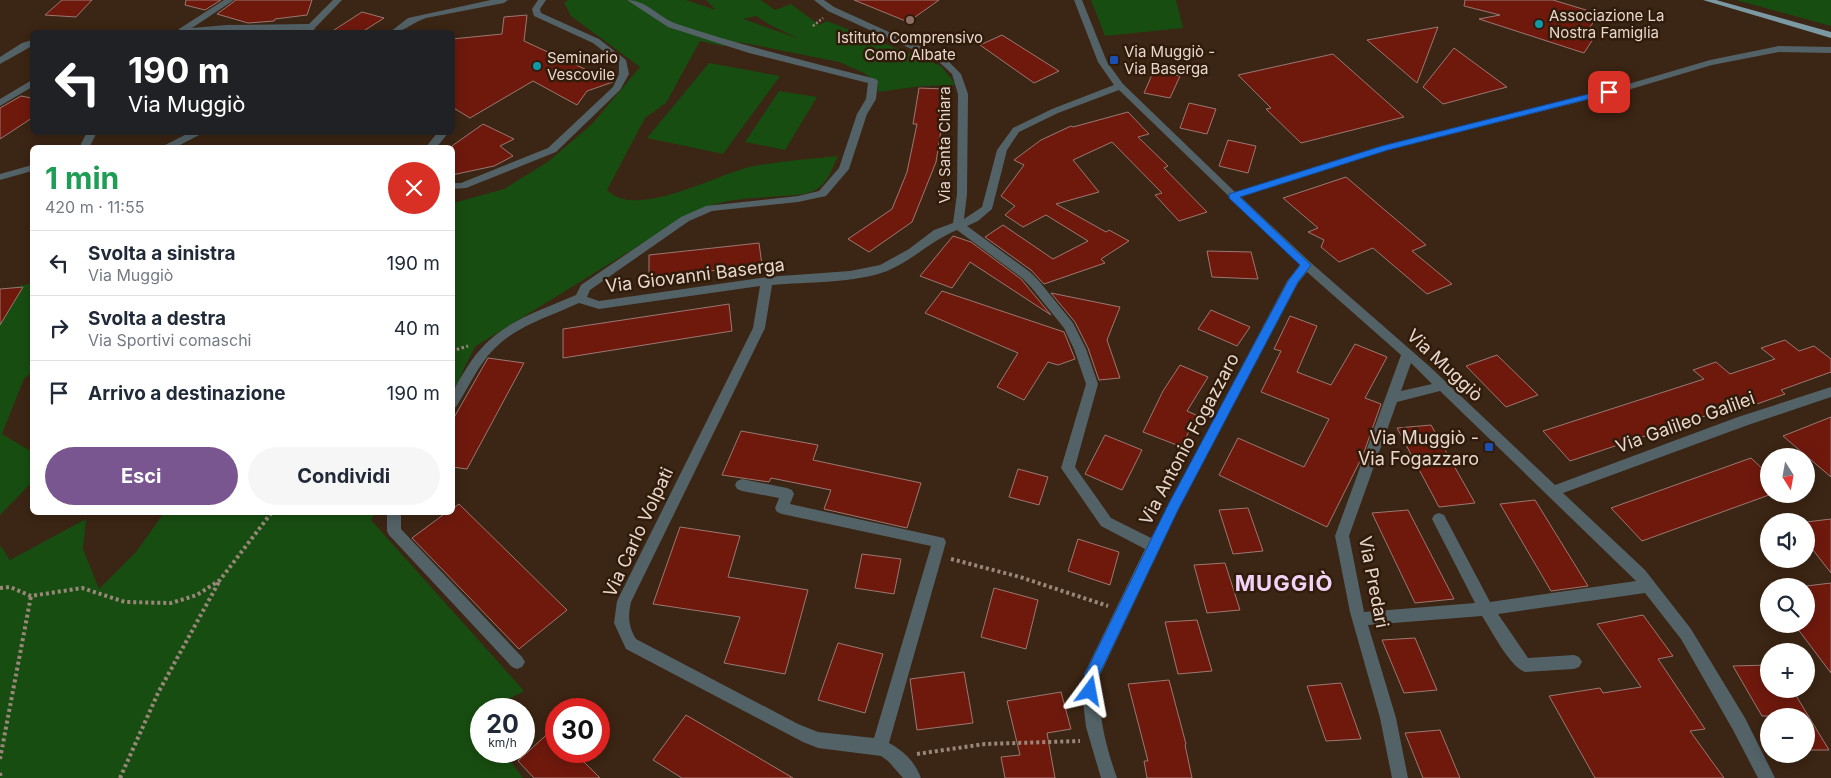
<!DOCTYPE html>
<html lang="it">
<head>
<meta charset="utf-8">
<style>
  :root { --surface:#fff; --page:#f6f6f7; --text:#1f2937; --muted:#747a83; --line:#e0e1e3; --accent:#7a5691 }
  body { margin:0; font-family:Inter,sans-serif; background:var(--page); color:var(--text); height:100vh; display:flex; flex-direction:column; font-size:19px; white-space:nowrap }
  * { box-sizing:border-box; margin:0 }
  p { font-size:16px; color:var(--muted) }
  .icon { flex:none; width:28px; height:28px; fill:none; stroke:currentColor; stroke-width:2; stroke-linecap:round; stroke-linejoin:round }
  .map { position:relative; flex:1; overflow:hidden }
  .details { position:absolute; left:30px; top:145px; width:425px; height:370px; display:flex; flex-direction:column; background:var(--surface); border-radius:8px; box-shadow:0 2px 12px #0003 }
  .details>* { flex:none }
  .hud { position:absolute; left:30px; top:30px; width:425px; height:105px; border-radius:8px; box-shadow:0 2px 12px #0003; background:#202124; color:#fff; overflow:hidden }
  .needle { width:32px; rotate:169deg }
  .tools { position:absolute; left:1760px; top:448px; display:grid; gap:10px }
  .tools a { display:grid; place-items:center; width:55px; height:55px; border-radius:50%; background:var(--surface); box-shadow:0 2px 12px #0003; font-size:25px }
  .speed { position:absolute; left:470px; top:698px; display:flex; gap:10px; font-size:25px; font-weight:700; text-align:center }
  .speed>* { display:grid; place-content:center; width:65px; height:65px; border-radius:50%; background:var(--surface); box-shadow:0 2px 12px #0003; line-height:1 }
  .speed small { font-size:12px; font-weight:400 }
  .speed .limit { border:8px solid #d22; background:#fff; color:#111 }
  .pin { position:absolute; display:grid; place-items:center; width:42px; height:42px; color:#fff; margin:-21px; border-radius:10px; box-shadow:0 2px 8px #0006 }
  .me { position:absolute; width:55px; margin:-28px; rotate:13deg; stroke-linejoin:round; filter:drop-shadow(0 0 4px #0008) }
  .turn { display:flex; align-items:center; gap:18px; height:105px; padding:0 15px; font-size:22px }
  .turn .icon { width:65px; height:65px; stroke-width:2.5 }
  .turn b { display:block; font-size:35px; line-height:42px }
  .round { display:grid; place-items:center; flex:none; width:52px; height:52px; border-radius:26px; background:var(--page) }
  .overview { display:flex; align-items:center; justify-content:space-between; height:85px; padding:0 15px }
  h1 { font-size:30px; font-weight:700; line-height:38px; color:#1e9e55 }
  .cta { display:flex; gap:10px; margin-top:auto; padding:10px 15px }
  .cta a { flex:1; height:58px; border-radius:30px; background:var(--accent); color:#fff; font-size:20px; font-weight:700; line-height:58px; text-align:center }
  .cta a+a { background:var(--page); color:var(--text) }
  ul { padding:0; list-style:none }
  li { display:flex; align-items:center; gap:15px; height:65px; padding:0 15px; border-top:1px solid var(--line) }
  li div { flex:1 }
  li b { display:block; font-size:19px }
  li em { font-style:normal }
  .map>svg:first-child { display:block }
  .green { fill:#184d11; fill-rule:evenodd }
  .building { fill:#6f190d; stroke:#9a7872 }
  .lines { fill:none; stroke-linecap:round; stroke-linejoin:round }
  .path-far2 { stroke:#99877a; stroke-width:2.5; stroke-dasharray:2 2; stroke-linecap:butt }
  .path-far1 { stroke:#99877a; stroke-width:3; stroke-dasharray:2.5 2.5; stroke-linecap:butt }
  .path { stroke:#99877a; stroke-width:4; stroke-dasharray:3 3; stroke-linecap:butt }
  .minor { fill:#536267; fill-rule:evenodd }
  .major { fill:#7a99a3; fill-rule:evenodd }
  .route { fill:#1a73e8; stroke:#114b97 }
  .education-dot { fill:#8d6e63; stroke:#311b0a; stroke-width:2 }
  .culture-dot { fill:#0f9aa8; stroke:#311b0a; stroke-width:2 }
  .transit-dot { fill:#1a4fb4; stroke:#311b0a; stroke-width:2 }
  .labels { text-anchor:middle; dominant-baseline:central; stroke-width:5; stroke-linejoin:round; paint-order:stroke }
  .far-poi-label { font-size:15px; fill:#e7d7cd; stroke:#311b0a; text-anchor:start }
  .far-street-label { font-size:15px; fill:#e7d7cd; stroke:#311b0a }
  .street-label { font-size:18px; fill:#e7d7cd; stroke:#311b0a }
  .poi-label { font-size:18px; fill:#e7d7cd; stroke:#311b0a; text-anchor:end }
  .district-label { font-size:22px; font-weight:bold; letter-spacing:1px; fill:#f1d3f8; stroke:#311b0a }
</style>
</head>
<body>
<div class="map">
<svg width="1831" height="778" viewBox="0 0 1831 778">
  <rect width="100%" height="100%" fill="#3b2514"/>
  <path class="green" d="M568 0H686L716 10 706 0H761L775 10 791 4 819 25 827 21 941 66 956 85 921 86 878 92V83L864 73 839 62 744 43 734 42 723 46 700 41 666 103 645 118 607 190C637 221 717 173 754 166 782 161 810 159 838 156 829 175 827 189 804 194 764 199 727 195 690 214L476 346C466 361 462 376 453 391V203L504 189 549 161 592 124 640 67 571 16 564 3ZM756 16 774 27 800 39 743 19Z
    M1091 0H1176L1183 28 1105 36Z
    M1736 0H1831V26Z
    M709 63 780 76 723 154 647 138Z
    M779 91 817 97 785 150 745 142Z
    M32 283V372L24 379 2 434 32 452V482L0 515V291Z
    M164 513H375L371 520 524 691 490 709H481V714L478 715 481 720V751H503L523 778H0V545L10 560 86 519 83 549 99 589 136 552Z"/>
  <path class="building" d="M62 0H92L76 17 45 15Z
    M186 0H221L205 10 185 5Z
    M236 0H312L307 15 275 19 274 21 248 23 217 14Z
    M854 0H939L908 22Z
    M1465 0H1553L1599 14 1584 36 1593 39 1584 53 1479 19 1500 15 1464 6Z
    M362 12 384 18 362 32H331Z
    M527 15 524 41 613 82 587 91 577 105 533 81 470 118 452 107V39L502 34 504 17Z
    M1438 27 1417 83 1367 40Z
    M1002 35 1059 71 1034 83 980 45Z
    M1454 48 1507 87 1443 104 1423 87Z
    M1333 54 1404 117 1301 143 1266 109 1271 108 1238 75Z
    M1154 70 1180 76 1170 98 1144 93Z
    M919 88 944 89 939 130H941L936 162 912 222 869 252 848 239 892 209 907 172 917 124H913Z
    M21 96 32 98V118L0 139V108Z
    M1189 103 1216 109 1207 134 1180 128Z
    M1128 112 1149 134 1138 137 1168 166 1164 168 1207 212 1179 221 1155 195 1162 193 1112 142 1073 160 1099 192 1056 204 1106 232 1109 230 1129 241 1101 259 1105 263 1044 284 1031 270 985 237 1003 225 1053 259 1088 241 1046 215 1023 227 1005 215 1015 206 1001 196 1024 165 1014 160 1041 140 1071 126 1073 127Z
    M483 124 514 139 500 146 513 156 494 166 452 175V146Z
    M1228 140 1256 146 1248 173 1219 166Z
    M1346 177 1426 245 1412 251 1452 284 1427 294 1373 248 1339 262 1321 247 1324 240 1308 232 1318 228 1283 198Z
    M953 236 971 242 1021 279 1051 315 970 262 952 288 920 276Z
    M759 243 762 265 649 278V255Z
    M1207 251 1251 252 1258 279 1212 277Z
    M23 287 0 325V289Z
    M942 291 1064 332 1075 359 1058 365 1048 362 1024 400 997 387 1018 353 925 313Z
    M1051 293 1120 307 1107 340 1120 378 1099 380 1088 348 1075 322Z
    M729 304 732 331 563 358V329Z
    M1211 310 1250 327 1237 346 1198 329Z
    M1290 316 1317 326 1297 372 1331 385 1355 344 1387 357 1365 398 1381 404 1363 455 1327 527 1219 475 1238 438 1304 467 1329 419 1261 392 1281 351 1274 349Z
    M1785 340 1799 351 1814 346 1831 359V372L1781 390 1785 394 1740 410 1735 406 1570 461 1543 431 1704 379 1693 370 1716 362 1730 374 1775 359 1761 348Z
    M1497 355 1538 395 1506 407 1466 366Z
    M488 358 524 363 467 469 452 467V421Z
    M1180 365 1208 377 1187 411 1196 415 1182 447 1143 432 1163 391Z
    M1831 417V477L1783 436Z
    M1431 425 1475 503 1439 507 1397 428Z
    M741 431 818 445 813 460 921 483 907 528 824 509 831 490 771 478 769 482 722 475Z
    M1105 435 1142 450 1122 490 1085 474Z
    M1751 458 1769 475V495L1642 541 1611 508Z
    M1018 469 1048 477 1039 505 1009 497Z
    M1535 500 1588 586 1551 591 1500 504Z
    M459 504 567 610 519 649 412 538 447 512H452V509Z
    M1248 508 1263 551 1233 554 1219 510Z
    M1408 510 1454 599 1415 603 1372 513Z
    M1831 519V573L1806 541V522Z
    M680 527 740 536 728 577 808 590 785 674 724 663 740 617 653 604Z
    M1078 539 1119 552 1110 585 1068 571Z
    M862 554 901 559 894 594 855 588Z
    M1225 563 1240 610 1207 613 1194 565Z
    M1831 583V673L1794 624H1806V586Z
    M994 588 1038 600 1026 649 981 637Z
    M1643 615 1673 656 1658 659 1705 729 1690 731 1724 778H1595L1549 696 1600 688 1603 693 1641 687 1597 624Z
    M1197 620 1212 671 1178 674 1165 622Z
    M1415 638 1437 690 1404 693 1382 640Z
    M838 643 883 654 865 713 818 700Z
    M1769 665V689H1792L1829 750H1806V716H1762L1733 666Z
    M964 672 973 723 917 730 910 679Z
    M1169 680 1186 744 1185 745 1192 778H1147L1144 761H1148L1128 684Z
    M1341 683 1361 739 1326 741 1307 686Z
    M1061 692 1071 729 1047 733 1055 778H1005L1001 757 1020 755 1007 701Z
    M686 715 793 778H682L653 760Z
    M556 726V751H573L600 778H534L518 761Z
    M1440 730 1460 778H1423L1405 733Z"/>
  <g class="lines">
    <path class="path-far2" d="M813 26 823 18"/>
    <path class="path-far1" d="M452 351 468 346"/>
    <path class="path" d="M951 559 1020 577 1108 606
      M0 588 10 587 31 596 82 588 125 602 171 603 197 595 220 580 272 512
      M917 754 985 744 1080 741
      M0 759 31 596
      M0 773 1 778
      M120 778 158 693 220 580"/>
    <path class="minor" d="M224 0H234L192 28 227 25 309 24 333 0H342L315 28 313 32H305L306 30 178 32 179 29Z
      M491 0H508L504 3 426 18C413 22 402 34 390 32L408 18Z
      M538 0H546L540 9 541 13 599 39 626 60 629 74 620 90 556 152 466 188 452 189V183H461L548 148 613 87 619 74V63L593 43 534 16 532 9Z
      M627 0C647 0 659 18 677 24 743 46 809 62 876 79L878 81 876 99 867 114 849 169 826 196 798 202 712 211 689 221 590 290 587 297 599 301 767 277 850 271 880 265 909 249 934 230 953 223 957 194 958 94 952 74 938 61 828 11 814 0H824L834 7 944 57 961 74 968 94 967 194 964 219 982 207 997 150 1013 128 1052 109 1114 85 1098 62 1074 0H1082L1107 62 1123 84 1235 192 1381 146 1625 85 1710 60 1779 46 1831 47V53L1779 52 1712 65 1631 89 1388 150 1241 197 1310 262 1429 366 1555 485 1738 417 1831 387V397L1748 425 1563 493 1645 570 1691 629 1745 718 1775 778H1758L1733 730 1681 639 1645 593 1498 614 1528 658 1574 655 1579 657 1582 662 1579 667 1574 669 1525 672C1509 666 1492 631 1482 616L1368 625 1396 718 1408 778H1392L1380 718 1350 612 1335 536 1401 355 1307 272 1298 283 1178 510 1100 675C1097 711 1105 744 1117 778H1101L1086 727 1083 701 1084 674 1145 549 1101 526 1061 468 1086 384 1074 349 1064 328 1031 287 1022 278 957 230C932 240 913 260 887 271 857 283 806 282 772 285L765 328 631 602C628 616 628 626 636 639L798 724 818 732 874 738 931 546 782 514 777 512 775 508 779 498 742 491 737 489 735 485 737 481 742 479 787 488 792 490 794 494 790 504 944 538 946 542 889 743C904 751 915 762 921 778H903L888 761 881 756 818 748 803 742 626 649 614 623 617 601 753 328 760 286 599 309 579 303C551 316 516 326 494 349 478 365 468 388 456 407L452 409C452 390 456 385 466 369 493 324 530 315 576 295L581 285 681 217 706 206 798 196 819 191 839 168 857 114 866 99 868 83 749 53 668 27ZM1119 90 1300 265 1287 281 1151 538 1111 518 1075 467 1098 384 1086 349 1073 323 1039 281 1030 272 967 226 978 221 992 209 1007 150 1019 132 1058 113ZM1411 363 1432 384 1401 391ZM1440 391 1635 580 1636 581 1490 602 1444 515 1439 513 1434 515 1432 519 1475 603 1364 612 1349 536 1397 402Z
      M32 40V46L0 64V57L22 43Z
      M32 80V87L0 106V99Z
      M87 132H97L89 148H79Z
      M191 132H205L174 148H159Z
      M438 132H449L436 148H425Z
      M32 165V171L0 180V174Z
      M387 512H401V529L522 657 525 662 522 667 517 669 512 667 389 535 387 531Z"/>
    <path class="major" d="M1703 0H1716L1831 32V38Z"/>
  </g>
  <path class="route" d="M1609 89 1613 92 1612 93 1388 150 1240 197 1311 265 1298 282 1178 510 1099 675 1095 696 1090 698 1085 696 1083 691 1085 674 1169 503 1288 281 1300 265 1229 198V194L1382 146Z"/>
  <circle class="education-dot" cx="910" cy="20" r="5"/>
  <g class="culture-dot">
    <circle cx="1539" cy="24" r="5"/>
    <circle cx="537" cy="66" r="5"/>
  </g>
  <g class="transit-dot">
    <rect x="1109" y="55" width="10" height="10" rx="2.5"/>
    <rect x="1484" y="442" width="10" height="10" rx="2.5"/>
  </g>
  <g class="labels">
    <g class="far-poi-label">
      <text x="1549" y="15">Associazione La<tspan x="1549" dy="17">Nostra Famiglia</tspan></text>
      <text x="910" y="37" text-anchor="middle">Istituto Comprensivo<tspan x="910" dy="17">Como Albate</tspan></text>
      <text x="1124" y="51">Via Muggiò -<tspan x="1124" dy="17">Via Baserga</tspan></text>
      <text x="547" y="57">Seminario<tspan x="547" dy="17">Vescovile</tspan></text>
    </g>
    <g class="far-street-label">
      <text transform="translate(944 145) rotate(-90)">Via Santa Chiara</text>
    </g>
    <g class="street-label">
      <text transform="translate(695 275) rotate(-7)">Via Giovanni Baserga</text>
      <text transform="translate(1445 365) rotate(43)">Via Muggiò</text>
      <text transform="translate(1685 422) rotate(-20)">Via Galileo Galilei</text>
      <text transform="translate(1189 439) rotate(-62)">Via Antonio Fogazzaro</text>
      <text transform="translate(638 532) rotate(-65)">Via Carlo Volpati</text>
      <text transform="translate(1374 582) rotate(79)">Via Predari</text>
    </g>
    <g class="poi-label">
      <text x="1479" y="437">Via Muggiò -<tspan x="1479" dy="21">Via Fogazzaro</tspan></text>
    </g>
    <g class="district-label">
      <text x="1284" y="583">MUGGIÒ</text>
    </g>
  </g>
</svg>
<div class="tools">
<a><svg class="needle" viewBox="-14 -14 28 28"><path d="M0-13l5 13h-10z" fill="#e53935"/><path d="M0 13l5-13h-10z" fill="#747a83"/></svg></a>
<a><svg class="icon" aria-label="sound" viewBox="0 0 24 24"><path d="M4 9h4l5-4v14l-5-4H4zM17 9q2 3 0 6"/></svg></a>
<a><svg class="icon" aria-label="search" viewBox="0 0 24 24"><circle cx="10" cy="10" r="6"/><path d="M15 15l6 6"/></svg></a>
<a>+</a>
<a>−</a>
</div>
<div class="speed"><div>20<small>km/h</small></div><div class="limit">30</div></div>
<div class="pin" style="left:1609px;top:92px;background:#d93025"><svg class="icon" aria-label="arrive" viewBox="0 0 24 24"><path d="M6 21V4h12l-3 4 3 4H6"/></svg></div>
<svg class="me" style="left:1090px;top:691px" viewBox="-20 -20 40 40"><path d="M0-17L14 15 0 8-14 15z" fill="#1a73e8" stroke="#fff" stroke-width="4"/></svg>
<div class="hud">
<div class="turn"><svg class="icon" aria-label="left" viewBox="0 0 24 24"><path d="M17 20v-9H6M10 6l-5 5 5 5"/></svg><div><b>190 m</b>Via Muggiò</div></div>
</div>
<section class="details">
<div class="overview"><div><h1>1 min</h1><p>420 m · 11:55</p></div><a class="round" style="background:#d93025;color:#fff"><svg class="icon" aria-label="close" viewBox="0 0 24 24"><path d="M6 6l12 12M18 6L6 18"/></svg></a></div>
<ul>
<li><svg class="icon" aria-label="left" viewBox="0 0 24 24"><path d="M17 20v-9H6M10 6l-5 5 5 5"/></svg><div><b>Svolta a sinistra</b><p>Via Muggiò</p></div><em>190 m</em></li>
<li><svg class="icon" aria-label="right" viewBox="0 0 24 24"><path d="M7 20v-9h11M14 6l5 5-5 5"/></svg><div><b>Svolta a destra</b><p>Via Sportivi comaschi</p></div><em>40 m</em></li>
<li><svg class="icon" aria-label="arrive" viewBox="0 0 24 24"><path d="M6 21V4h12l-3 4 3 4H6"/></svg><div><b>Arrivo a destinazione</b></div><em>190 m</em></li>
</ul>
<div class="cta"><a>Esci</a><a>Condividi</a></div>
</section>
</div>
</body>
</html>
